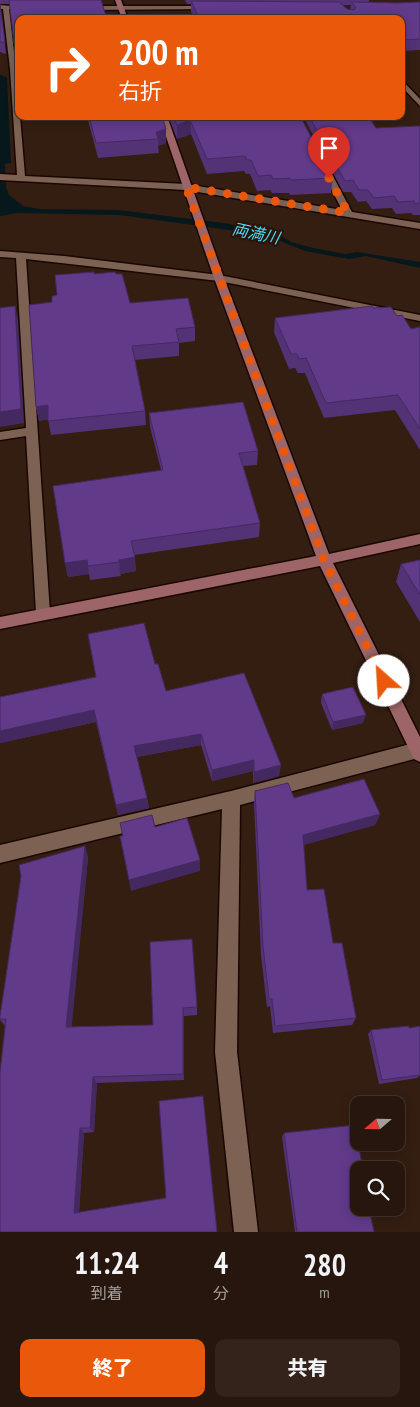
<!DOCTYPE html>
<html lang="ja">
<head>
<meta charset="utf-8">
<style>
  :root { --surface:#27160d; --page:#33231b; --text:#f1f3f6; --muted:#a49f9d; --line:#43352e; --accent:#ea580c }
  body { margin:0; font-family:"PT Sans Narrow","Noto Sans JP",sans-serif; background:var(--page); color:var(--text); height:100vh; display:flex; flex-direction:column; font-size:19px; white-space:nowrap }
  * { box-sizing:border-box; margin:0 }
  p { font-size:16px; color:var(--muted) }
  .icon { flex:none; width:28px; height:28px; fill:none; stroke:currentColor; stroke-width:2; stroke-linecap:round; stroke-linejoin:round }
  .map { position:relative; height:1232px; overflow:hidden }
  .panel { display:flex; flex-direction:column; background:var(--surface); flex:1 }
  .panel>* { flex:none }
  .top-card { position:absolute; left:15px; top:15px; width:390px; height:105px; border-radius:10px; box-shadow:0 2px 12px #0003,0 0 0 1px var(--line); background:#ea580c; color:#fff; overflow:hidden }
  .needle { width:32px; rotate:250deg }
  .tools { position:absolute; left:350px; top:1096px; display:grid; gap:10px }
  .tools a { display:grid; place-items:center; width:55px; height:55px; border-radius:10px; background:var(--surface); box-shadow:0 2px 12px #0003,0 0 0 1px var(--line); font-size:25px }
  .pin { position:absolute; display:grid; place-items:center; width:42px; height:42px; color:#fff; margin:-51px -21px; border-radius:50% 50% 50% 0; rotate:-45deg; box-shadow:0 0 5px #0007 }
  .pin .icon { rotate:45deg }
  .me { position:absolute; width:55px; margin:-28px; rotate:334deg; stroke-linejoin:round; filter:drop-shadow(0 0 4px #0008) }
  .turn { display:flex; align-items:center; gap:18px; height:105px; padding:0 20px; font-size:22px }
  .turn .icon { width:65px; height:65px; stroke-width:2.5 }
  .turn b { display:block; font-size:35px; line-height:42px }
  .eta { display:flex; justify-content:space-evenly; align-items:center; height:85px; text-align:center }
  .eta b { font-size:30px; font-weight:800; line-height:35px }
  .action { display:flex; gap:10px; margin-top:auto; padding:10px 20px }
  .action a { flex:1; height:58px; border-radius:10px; background:var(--accent); color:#fff; font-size:20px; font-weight:800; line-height:58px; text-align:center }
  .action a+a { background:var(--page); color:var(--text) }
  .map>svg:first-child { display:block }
  .water { fill:#06181c }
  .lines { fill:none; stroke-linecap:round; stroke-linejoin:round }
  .street-casing { stroke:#1b0700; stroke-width:3 }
  .secondary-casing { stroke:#1b0700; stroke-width:3 }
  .street { fill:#7d6254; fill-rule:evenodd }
  .secondary { fill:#9d6567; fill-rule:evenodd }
  .wall { fill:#533276; fill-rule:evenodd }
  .shaded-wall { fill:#442960 }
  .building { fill:#613a89; stroke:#442960 }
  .route { stroke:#ea580c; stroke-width:9; stroke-dasharray:0 16.2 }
  .labels { text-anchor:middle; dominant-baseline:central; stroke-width:4.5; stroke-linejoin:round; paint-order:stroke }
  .far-water-label { font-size:16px; font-style:italic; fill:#4bdafb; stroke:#2a1408 }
</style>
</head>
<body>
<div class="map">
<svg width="420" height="1232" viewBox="0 0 420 1232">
  <rect width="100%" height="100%" fill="#341e11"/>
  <path class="water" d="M0 75 7 77 11 163 5 164 6 187 9 195 23 206 39 209 118 210 224 223 276 233 291 242 313 248 345 254 357 252 420 262V268L366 256 349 259 305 251 265 235 120 215 17 213 0 216Z"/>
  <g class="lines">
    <g class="street-casing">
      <path id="street" d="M0 5 34 8 31 10 9 9 16 69 25 176 186 184 342 210 319 165 323 163 327 165 352 212 420 223V229L186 190 0 180V174L17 175 10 69 3 9H0Z
        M211 6 213 9 84 10 81 8 84 6Z
        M401 79 420 99V106L401 86Z
        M0 251 64 256 219 275 420 315V321L219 281 26 259 50 613 48 617 43 619 38 617 36 613 26 436 0 440V432L26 428 16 258 0 257Z
        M418 742 420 743V757L418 758 240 805 237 1052 258 1232H234L215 1052 222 809 0 863V845L231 791Z"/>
    </g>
    <g class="secondary-casing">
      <path id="secondary" d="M115 0H121L128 19H122Z
        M159 116H167L224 278 329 554 420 534V544L333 563 420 737V762L414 759 320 566 0 629V617L316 556 214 278Z"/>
    </g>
    <use href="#street" class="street"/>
    <use href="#secondary" class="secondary"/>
  </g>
  <path class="wall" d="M0 0H101L19 19V57L16 56 10 4H0L6 54 0 52Z
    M185 0H369V2L397 3 420 2V50L401 51V19H195L191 12V4H187ZM342 5H351L350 10 347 9Z
    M87 116H162L166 143 158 146 159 153 98 158Z
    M168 116H300L333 178 331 193 290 195 289 193H272L270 190 257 191 250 174H246L244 171 207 174 191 134 177 139Z
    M303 116H368L376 128 420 126V215H413L411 213 396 214 392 208 372 209 366 201 358 202 351 192H343Z
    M94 274H116L130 303 195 327V341L179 343V356L135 360 145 411 146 425 51 435 48 419 39 421 36 407 52 302 57 295Z
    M374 308 397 316 411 329 420 327V450L395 410 324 418 305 373H298L295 368 289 369 274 332 275 318Z
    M149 413 258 451 257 465 243 466 260 523 259 537 134 555 136 571 120 574 121 576 90 580 89 574 68 577 65 563 161 470 150 427Z
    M420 560V622L396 582 401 564Z
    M155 664 166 691 279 776 253 783V771L212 781 201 745 137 757 147 798 149 808 118 815 96 722 0 743V697Z
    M322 694 363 723 332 730 321 703Z
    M255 791 380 814 375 825 303 845 307 890 333 943 356 1018 352 1025 273 1033 270 1006 267 1007 261 955 254 803Z
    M85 846 88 858 71 1027 153 1025 150 942 197 1007V1015L184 1016V1080L97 1083 94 1132 84 1133 79 1212 0 1232 5 1026 0 1020V1016Z
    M420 1026V1075L417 1078 379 1084 368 1034 371 1030 409 1028Z
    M284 1133 374 1232H295L282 1137Z"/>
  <path class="shaded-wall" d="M190 120 191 134 177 139V125Z
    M166 129V143L158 146V139L156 132Z
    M15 306 18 320 24 423 0 427V412Z
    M48 405 50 419 39 421 36 407Z
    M135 557 136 571 120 574 119 560Z
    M87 560 89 574 68 577 65 563Z
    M94 710 96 722 0 743V731Z
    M366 715 363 723 332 730 333 722Z
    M201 734V745L136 757 134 746Z
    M254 760 253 771 212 781V770Z
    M281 765 279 776 253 783 254 772Z
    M147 798 149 808 118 815 116 805Z
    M380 814 375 825 300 846 303 835Z
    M85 846 88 858 71 1035 66 1027Z
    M200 860V871L131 891 129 880Z
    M183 1008 184 1016V1080L183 1074Z
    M93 1077 97 1083 94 1132 90 1128Z
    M80 1128 84 1133 79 1214 74 1213Z"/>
  <path class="building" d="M9 0H101L107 19H19V45L14 44Z
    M191 1 339 2 347 9 354 10 356 7 351 2 397 3 420 2V39L401 40V19H200Z
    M0 4 5 43 0 42Z
    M17 70H19V81H18Z
    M89 116H162L166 129 156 132 158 139 96 143Z
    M173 116H300L333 178 292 180 290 178 273 179 271 175 258 176 251 160H247L245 156 207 159 190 120 177 125Z
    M309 116H368L376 128 420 126V203L415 204 414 201 398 202 394 196 374 198 368 190H359L353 180 345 181Z
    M94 272V274L115 272 116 274H122L130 303 188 298 195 327 176 329 179 342 132 346 145 411 48 421V405L36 407 29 305 52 302V296L57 295 55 275Z
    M15 306 21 409 0 412V308Z
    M372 306 374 308 391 307 397 316 402 315 411 329 420 327V429L398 395 326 403 306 358 299 359 297 354H291L275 318Z
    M243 402 258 451 239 453 260 523 131 541 135 557 119 560V562L88 566 87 560 65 563 53 486 163 470 149 413Z
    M420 560V595L401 564Z
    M144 623 155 664H158L166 691 244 673 281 765 254 772V760L212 770 201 734 134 746 147 798 116 805 94 710 0 731V697L96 677 88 634Z
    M353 687 366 715 333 722 322 694Z
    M364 779 380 814 303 835 307 890 324 889 333 943H342L356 1018 275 1026 272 999H269L263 946 255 791 288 783 294 798Z
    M152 815 155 827 187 818 200 860 129 880 120 836H123L120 823Z
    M85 846 66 1027 153 1025 150 942 192 939 197 1007 183 1008V1074L93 1077 90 1128H80L74 1213 166 1198 159 1101 203 1096 217 1232H0V1072L6 1019H0V1016L21 876 19 865Z
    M409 1026V1028L420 1026V1075L382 1080 371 1030Z
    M355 1125 363 1170H359V1208H369L374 1232H297L284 1133Z"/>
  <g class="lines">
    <path class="route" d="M329 178 348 213 186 187 324 560 384 681"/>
  </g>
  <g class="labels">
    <g class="far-water-label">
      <text transform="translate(256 233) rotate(12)">両満川</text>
    </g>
  </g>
</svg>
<div class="tools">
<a><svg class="needle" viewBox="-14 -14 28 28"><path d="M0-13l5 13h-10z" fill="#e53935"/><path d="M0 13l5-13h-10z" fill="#a49f9d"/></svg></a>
<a><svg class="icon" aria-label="search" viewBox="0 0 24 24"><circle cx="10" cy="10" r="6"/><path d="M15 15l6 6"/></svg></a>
</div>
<div class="pin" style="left:329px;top:178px;background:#d93025"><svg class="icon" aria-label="arrive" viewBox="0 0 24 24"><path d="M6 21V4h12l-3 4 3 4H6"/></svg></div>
<svg class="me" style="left:384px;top:681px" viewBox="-20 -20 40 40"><circle r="19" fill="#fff"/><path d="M0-13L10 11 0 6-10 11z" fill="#ea580c"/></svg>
<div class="top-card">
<div class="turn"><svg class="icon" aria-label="right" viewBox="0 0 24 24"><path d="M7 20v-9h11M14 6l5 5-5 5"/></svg><div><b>200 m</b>右折</div></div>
</div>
</div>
<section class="panel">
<div class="eta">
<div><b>11:24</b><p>到着</p></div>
<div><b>4</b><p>分</p></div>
<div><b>280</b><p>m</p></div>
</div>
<div class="action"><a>終了</a><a>共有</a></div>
</section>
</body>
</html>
